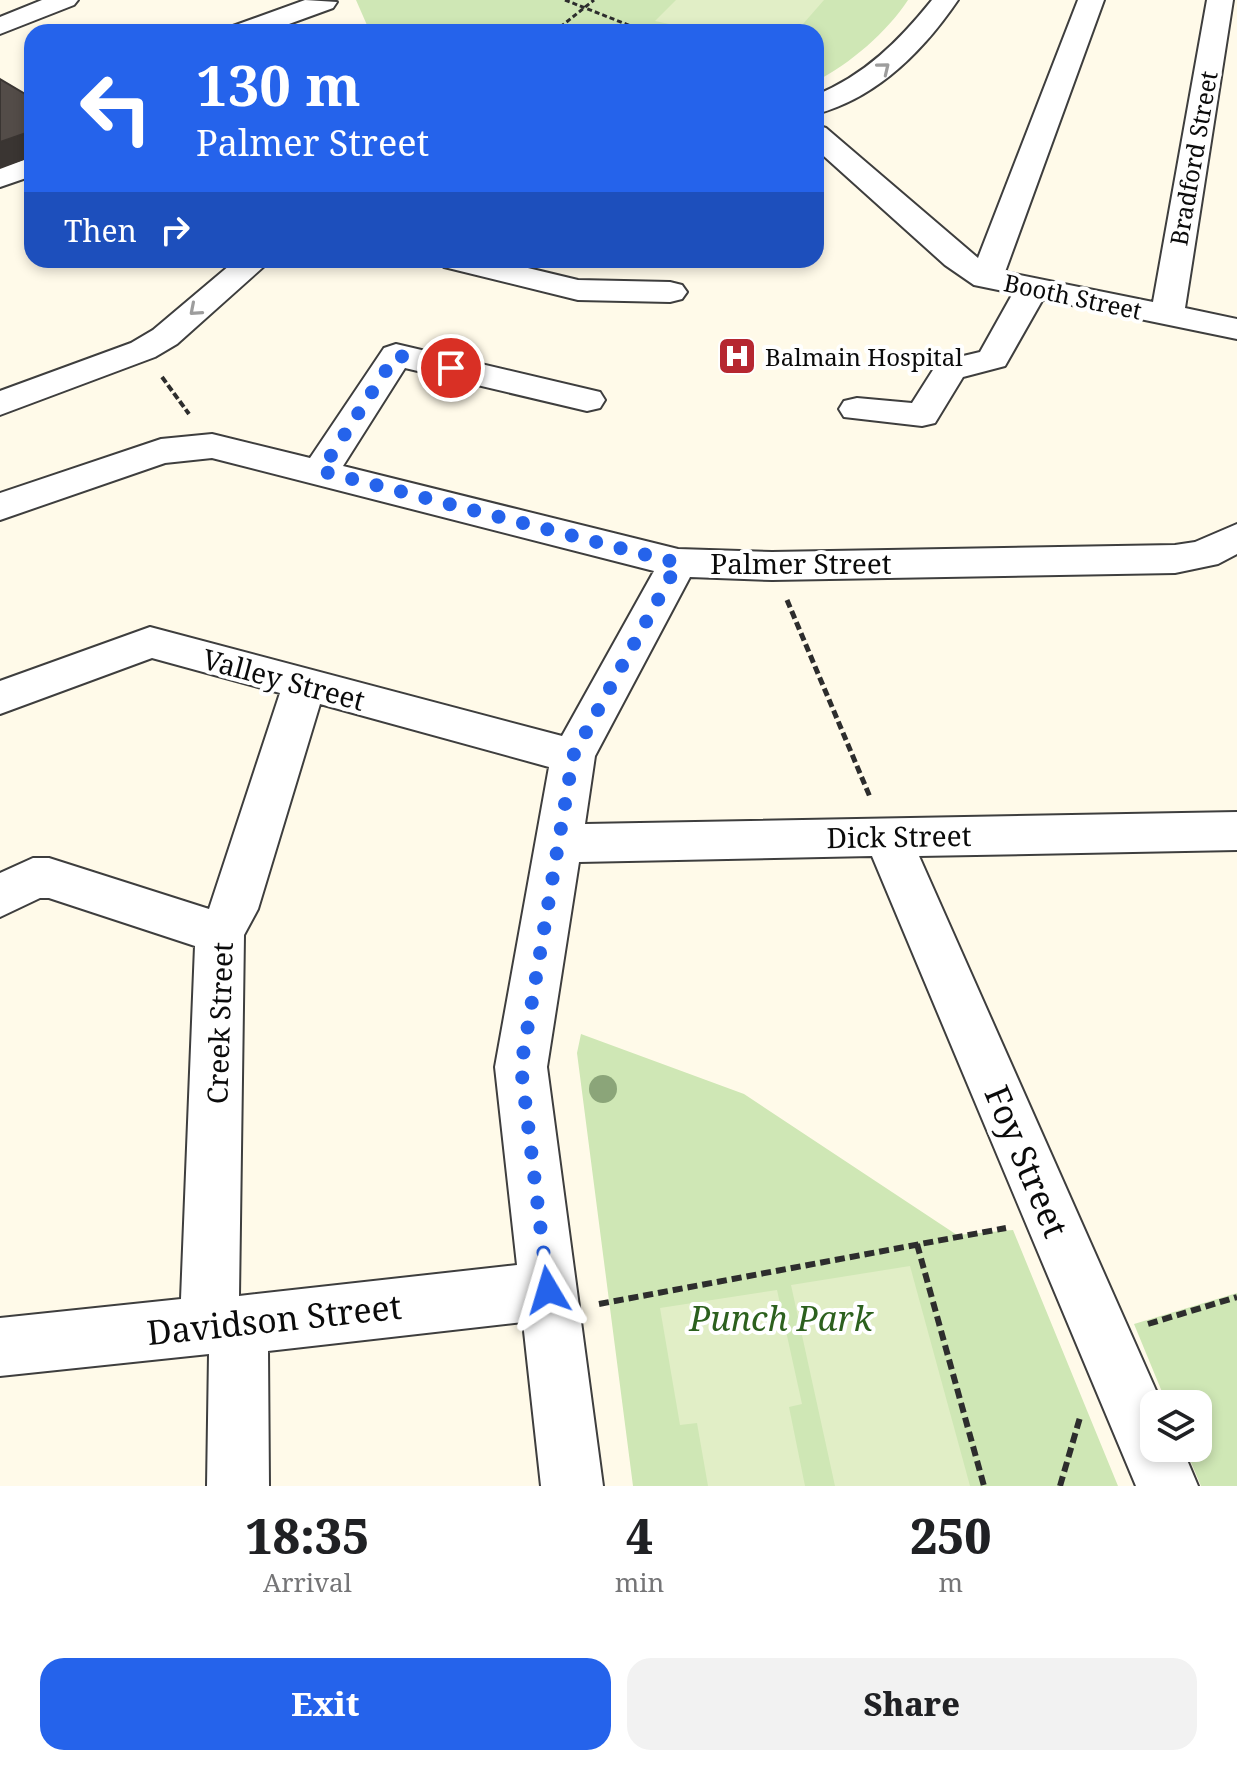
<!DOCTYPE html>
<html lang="en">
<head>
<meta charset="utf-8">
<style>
  :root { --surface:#fff; --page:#f2f2f2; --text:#202124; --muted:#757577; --accent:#2563eb }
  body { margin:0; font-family:"Noto Serif",serif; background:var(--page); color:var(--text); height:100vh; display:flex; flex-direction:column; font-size:30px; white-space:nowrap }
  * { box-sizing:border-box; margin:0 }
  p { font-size:26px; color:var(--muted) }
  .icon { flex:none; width:44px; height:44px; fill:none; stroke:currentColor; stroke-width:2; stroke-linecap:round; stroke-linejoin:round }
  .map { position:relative; height:1486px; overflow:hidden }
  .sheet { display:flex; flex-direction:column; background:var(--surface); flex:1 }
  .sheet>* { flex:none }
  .banner { position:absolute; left:24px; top:24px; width:800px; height:244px; border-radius:24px; box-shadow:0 4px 12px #0003; background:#2563eb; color:#fff; overflow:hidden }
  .buttons { position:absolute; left:1140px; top:1390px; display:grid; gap:16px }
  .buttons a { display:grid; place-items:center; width:72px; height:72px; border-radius:16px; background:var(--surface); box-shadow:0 4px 12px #0003; font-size:40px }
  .pin { position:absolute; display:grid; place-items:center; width:68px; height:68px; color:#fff; margin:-34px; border:4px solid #fff; border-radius:50%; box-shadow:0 2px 8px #0007 }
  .me { position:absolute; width:88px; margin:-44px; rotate:353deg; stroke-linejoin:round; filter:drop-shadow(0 0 6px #0008) }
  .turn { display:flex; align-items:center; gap:28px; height:168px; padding:0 40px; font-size:36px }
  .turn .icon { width:104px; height:104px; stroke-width:2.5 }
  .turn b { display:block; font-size:56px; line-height:68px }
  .then { display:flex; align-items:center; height:76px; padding:0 40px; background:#0003; gap:16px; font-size:30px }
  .eta { display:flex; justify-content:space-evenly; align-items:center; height:136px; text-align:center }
  .eta b { font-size:48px; font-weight:800; line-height:56px }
  .action { display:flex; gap:16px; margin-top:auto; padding:16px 40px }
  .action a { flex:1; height:92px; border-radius:24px; background:var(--accent); color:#fff; font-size:32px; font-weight:800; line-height:92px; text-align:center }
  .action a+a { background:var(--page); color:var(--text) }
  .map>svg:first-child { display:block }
  .green { fill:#cfe7b5 }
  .pitch { fill:#e1eec6 }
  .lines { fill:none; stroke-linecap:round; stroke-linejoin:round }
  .minor-casing { stroke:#3e3e3e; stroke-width:4 }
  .path-far3 { stroke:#2d2d2d; stroke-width:3; stroke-dasharray:5 3; stroke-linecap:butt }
  .path-far2 { stroke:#2d2d2d; stroke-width:4; stroke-dasharray:7 3; stroke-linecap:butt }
  .path-far1 { stroke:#2d2d2d; stroke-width:5; stroke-dasharray:8 4; stroke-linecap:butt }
  .path { stroke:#2d2d2d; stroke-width:6; stroke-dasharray:10 5; stroke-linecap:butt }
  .minor { fill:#fff; fill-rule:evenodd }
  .tree { fill:#8ba579 }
  .shaded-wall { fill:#3a3532 }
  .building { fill:#534c48; stroke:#3a3532; stroke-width:2 }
  .oneway { stroke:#9d9d9d }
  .route { stroke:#2563eb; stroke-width:14; stroke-dasharray:0 25.2 }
  .labels { text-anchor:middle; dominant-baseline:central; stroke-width:8; stroke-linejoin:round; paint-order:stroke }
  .far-street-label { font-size:24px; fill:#0b0b0b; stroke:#fff }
  .far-poi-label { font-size:24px; fill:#0b0b0b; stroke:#fff; text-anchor:start }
  .street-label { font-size:28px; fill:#0b0b0b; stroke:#fff }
  .near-street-label { font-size:34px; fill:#0b0b0b; stroke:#fff }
  .near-park-label { font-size:34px; font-style:italic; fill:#2c601e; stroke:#fff }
</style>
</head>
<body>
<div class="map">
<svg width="1237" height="1486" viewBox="0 0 1237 1486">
  <rect width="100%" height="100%" fill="#fffae9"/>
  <path class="green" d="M356 0H908C887 32 850 64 816 81V32H370Z
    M581 1034 744 1094 957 1235 1013 1230 1118 1486H633L577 1053Z
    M1237 1293V1486H1201L1185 1448H1198V1404H1167L1134 1324Z"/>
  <path class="pitch" d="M676 0H824L796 32H706L655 21Z
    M910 1266 970 1486H835L791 1285Z
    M777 1290 802 1404 789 1407 805 1486H708L697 1423 680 1425 660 1308Z"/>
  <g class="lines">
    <g class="minor-casing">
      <path id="minor" d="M42 0H78L74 5 0 34V17Z
        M305 0 337 2 333 8 267 32H229L233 26Z
        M932 0H958C924 50 877 98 816 114V95C864 76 900 40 932 0Z
        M1078 0H1104L1005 272 1153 302 1207 0H1233L1185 308 1237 319V339L1043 299 1005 366 963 377 935 423 922 426 844 417 839 409 844 401 857 398 912 403 938 362 980 352 1013 293 974 285 945 265 816 149V125L826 128 978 258Z
        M32 157V176L0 187V168Z
        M236 260H271L177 344 155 357 0 415V391L131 343 153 330Z
        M439 260H495L578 280 670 282 682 285 687 292 682 299 670 302 578 300 444 267Z
        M396 344 600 392 605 400 600 408 587 411 405 368 343 466 678 549 772 552 1175 545 1195 542 1237 524V554L1218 564 1175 573 772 580 690 577 595 756 585 824 1237 812V850L919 856 1162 1404H1154V1448H1182L1198 1486H1136L872 856 579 862 547 1067 603 1486H541L523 1322 268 1351 269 1486H207L209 1354 0 1376V1318L181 1299 195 946 49 898H40L0 917V873L33 858H49L209 909 280 693 152 658 0 714V681L150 627 562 736 654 571 212 458 165 463 0 520V493L161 439 212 434 310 458 384 348ZM320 704 549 767 495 1067 517 1265 239 1296 244 935 258 909Z"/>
    </g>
    <path class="path-far3" d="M565 0 646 32
      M554 32 594 0"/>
    <path class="path-far2" d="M162 377 189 414"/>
    <path class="path-far1" d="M787 600 870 797"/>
    <path class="path" d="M917 1244 984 1486
      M599 1304 1006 1228
      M1148 1324 1237 1297
      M1060 1486 1081 1414"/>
    <use href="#minor" class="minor"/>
  </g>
  <circle class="tree" cx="603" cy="1089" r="14"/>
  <path class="shaded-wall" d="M32 131V157L0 169V142Z"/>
  <path class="building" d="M0 79 32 98V131L0 142Z"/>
  <defs><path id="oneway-chevron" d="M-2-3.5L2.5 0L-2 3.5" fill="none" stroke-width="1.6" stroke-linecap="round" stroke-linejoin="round" transform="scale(2)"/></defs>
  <g class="oneway">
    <use href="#oneway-chevron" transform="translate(884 68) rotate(-39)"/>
    <use href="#oneway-chevron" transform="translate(195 310) rotate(139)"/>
  </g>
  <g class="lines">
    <path class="route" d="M451 368 396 355 321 471 678 563 573 756 521 1067 548 1290"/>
  </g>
  <defs>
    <g id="hospital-square" transform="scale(2)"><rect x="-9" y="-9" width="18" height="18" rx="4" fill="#b62730" stroke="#fff"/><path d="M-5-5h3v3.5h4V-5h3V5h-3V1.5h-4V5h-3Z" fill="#fff"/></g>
  </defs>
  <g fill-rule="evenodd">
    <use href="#hospital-square" x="737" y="356"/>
  </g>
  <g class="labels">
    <g class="far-street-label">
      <text transform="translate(1193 158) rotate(-80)">Bradford Street</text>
      <text transform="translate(1073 296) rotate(12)">Booth Street</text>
    </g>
    <g class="far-poi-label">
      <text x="765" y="356">Balmain Hospital</text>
    </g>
    <g class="street-label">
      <text x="801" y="563">Palmer Street</text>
      <text transform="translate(284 679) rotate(15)">Valley Street</text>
      <text transform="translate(899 836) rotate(-1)">Dick Street</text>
      <text transform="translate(219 1023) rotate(-88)">Creek Street</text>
    </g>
    <g class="near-street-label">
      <text transform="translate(1027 1161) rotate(67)">Foy Street</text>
      <text transform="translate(274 1319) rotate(-6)">Davidson Street</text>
    </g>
    <g class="near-park-label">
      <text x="781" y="1318">Punch Park</text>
    </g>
  </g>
</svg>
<div class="buttons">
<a><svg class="icon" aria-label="layers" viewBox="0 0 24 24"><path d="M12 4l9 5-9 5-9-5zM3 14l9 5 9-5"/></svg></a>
</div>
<div class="pin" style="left:451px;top:368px;background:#d93025"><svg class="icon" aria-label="arrive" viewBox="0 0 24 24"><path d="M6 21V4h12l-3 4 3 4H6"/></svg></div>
<svg class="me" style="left:548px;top:1290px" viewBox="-20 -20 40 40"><path d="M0-17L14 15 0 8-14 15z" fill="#2563eb" stroke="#fff" stroke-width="4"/></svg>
<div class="banner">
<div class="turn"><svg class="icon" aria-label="left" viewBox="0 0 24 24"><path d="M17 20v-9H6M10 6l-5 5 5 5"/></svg><div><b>130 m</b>Palmer Street</div></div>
<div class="then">Then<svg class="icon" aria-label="right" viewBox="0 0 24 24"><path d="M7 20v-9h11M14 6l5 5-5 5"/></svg></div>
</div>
</div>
<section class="sheet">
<div class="eta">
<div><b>18:35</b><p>Arrival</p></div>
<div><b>4</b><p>min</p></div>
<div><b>250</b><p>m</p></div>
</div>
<div class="action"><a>Exit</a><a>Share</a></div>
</section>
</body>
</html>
